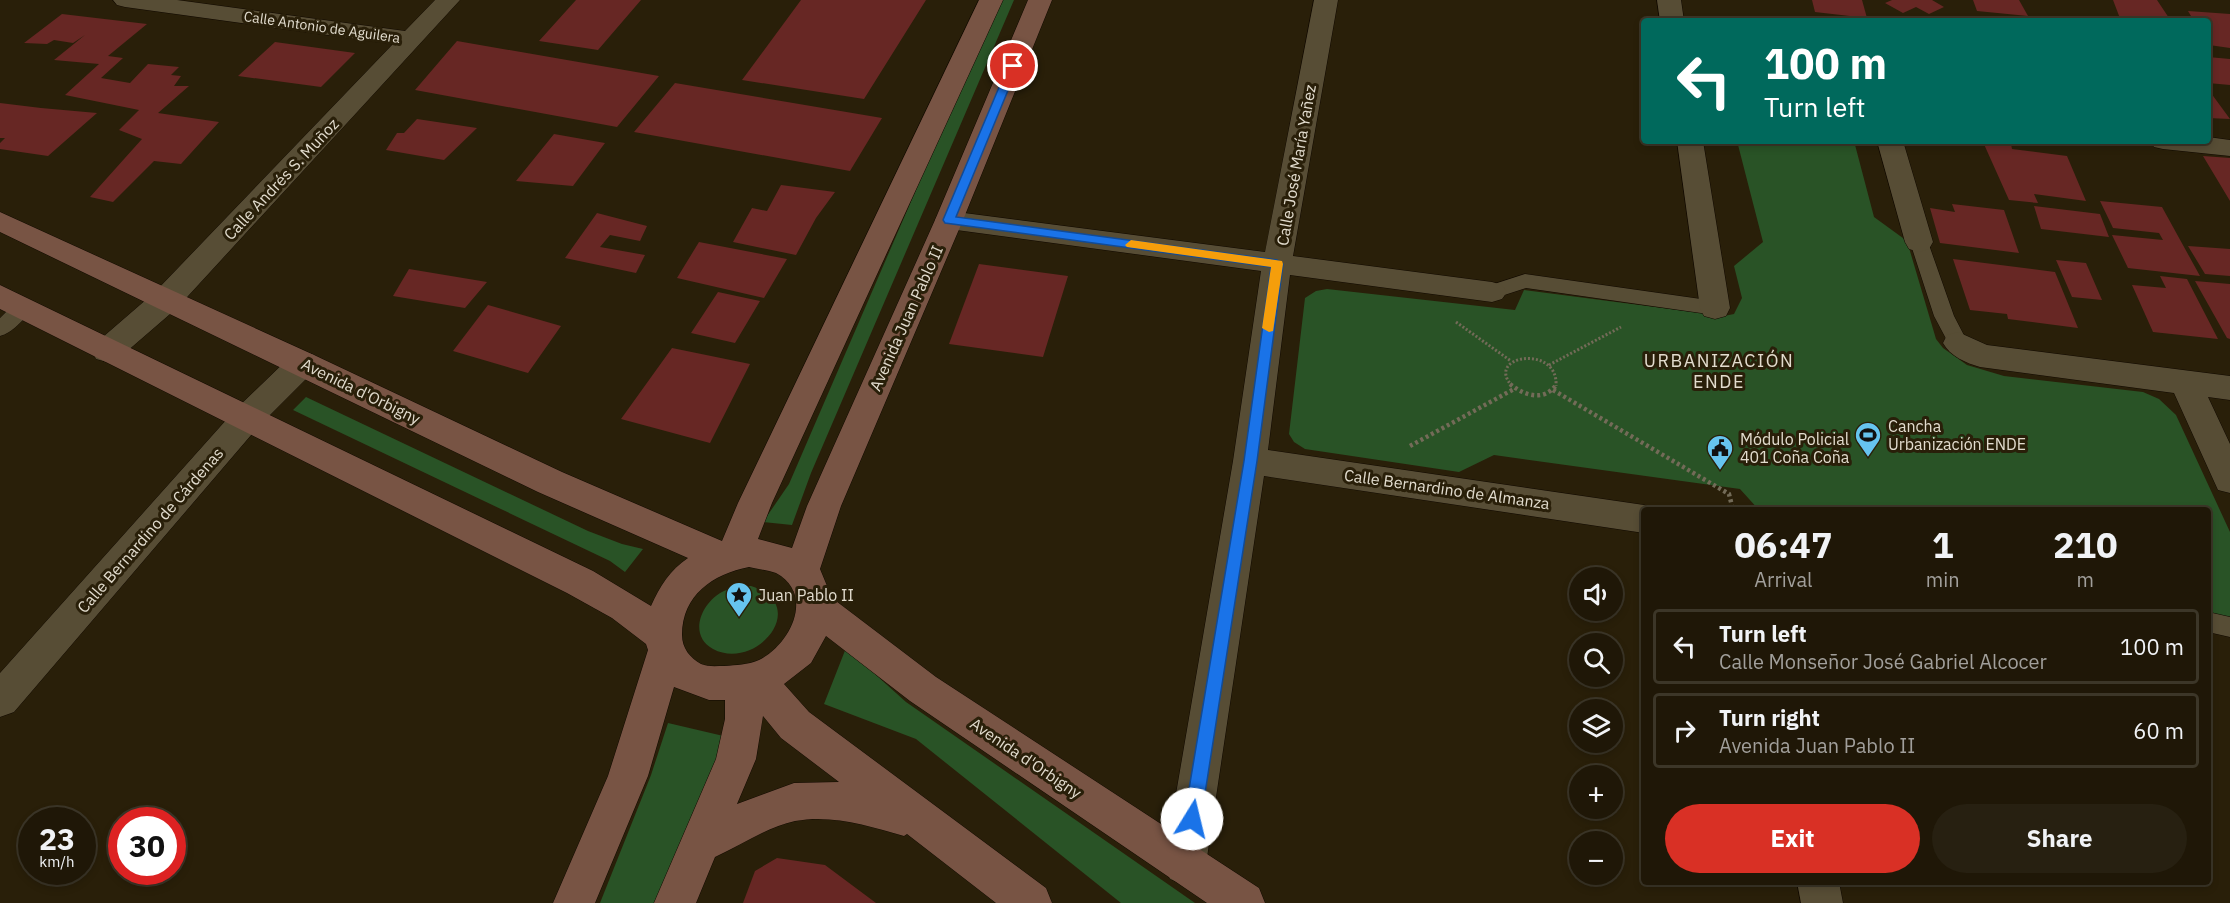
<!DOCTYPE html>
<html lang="en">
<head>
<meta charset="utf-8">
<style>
  :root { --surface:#1f1707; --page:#272011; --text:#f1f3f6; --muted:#a19f9b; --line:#3c3628; --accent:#d93025 }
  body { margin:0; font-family:"IBM Plex Sans",sans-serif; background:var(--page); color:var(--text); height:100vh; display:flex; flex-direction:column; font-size:22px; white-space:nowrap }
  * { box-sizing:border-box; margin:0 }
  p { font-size:20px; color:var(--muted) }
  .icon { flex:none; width:33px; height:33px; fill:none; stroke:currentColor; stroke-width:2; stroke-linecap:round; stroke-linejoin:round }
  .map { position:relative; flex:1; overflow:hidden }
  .panel { position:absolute; left:1641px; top:507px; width:570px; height:378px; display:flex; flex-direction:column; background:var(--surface); border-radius:6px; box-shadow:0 3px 9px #0003,0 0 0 2px var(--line) }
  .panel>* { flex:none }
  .top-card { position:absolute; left:1641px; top:18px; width:570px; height:126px; border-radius:6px; box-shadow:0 3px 9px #0003,0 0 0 2px var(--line); background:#00695c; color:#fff; overflow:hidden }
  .tools { position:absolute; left:1569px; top:567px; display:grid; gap:12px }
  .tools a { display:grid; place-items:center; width:54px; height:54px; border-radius:50%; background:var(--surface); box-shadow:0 3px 9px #0003,0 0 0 2px var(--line); font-size:30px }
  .speed { position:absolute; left:18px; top:807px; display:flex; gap:12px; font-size:30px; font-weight:700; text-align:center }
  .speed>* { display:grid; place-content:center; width:78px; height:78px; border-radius:50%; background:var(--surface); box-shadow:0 3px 9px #0003,0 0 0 2px var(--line); line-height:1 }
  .speed small { font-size:15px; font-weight:400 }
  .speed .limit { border:9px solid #d22; background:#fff; color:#111 }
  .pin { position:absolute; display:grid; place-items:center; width:51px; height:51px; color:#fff; margin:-26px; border:3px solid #fff; border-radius:50%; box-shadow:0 2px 6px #0007 }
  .me { position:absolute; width:66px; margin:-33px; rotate:9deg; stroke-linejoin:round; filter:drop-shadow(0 0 4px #0008) }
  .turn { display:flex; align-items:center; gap:21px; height:126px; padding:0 24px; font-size:27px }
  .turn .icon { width:78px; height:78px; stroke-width:2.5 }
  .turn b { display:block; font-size:42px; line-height:51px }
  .eta { display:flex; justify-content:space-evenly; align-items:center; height:102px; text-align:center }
  .eta b { font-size:36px; font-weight:700; line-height:42px }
  .primary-button { display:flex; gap:12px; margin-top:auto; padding:12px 24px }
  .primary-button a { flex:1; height:69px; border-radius:36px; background:var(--accent); color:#fff; font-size:24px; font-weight:700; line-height:69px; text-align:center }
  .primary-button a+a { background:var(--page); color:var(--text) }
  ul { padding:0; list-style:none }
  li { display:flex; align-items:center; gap:18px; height:75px; margin:0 12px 9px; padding:0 12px; border:3px solid var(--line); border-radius:6px }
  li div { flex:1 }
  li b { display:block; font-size:22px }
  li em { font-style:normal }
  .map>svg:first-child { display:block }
  .green { fill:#295326 }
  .building { fill:#672724 }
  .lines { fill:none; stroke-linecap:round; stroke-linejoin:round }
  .lane-casing { stroke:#110900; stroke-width:1 }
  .street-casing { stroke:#110900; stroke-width:1 }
  .secondary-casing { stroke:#110900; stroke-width:1 }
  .path-far1 { stroke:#736b58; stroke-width:3; stroke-dasharray:2 2; stroke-linecap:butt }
  .path { stroke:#736b58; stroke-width:4.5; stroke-dasharray:3 3; stroke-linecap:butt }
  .lane { fill:#574d35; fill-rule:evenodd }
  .street { fill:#574d35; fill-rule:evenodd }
  .secondary { fill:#785444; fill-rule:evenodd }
  .route { fill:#1a73e8; stroke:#114b97; stroke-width:1.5 }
  .slow { fill:#f59e0b }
  .labels { text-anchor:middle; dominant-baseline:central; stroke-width:6; stroke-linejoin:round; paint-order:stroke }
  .far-street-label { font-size:14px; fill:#e2dcce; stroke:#291f09 }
  .street-label { font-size:16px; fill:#e2dcce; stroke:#291f09 }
  .poi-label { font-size:16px; fill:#e2dcce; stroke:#291f09; text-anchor:start }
  .neighbourhood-label { font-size:18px; letter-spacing:1.5px; fill:#e2dcce; stroke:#291f09 }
</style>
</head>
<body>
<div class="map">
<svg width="2230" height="903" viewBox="0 0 2230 903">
  <rect width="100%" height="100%" fill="#291f09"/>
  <path class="green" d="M998 0H1014L811 473 792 525 763 522 789 484Z
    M1737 141H1854L1874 217 1907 241 1936 339 1943 348 1967 365 2004 376 2143 392 2159 399 2176 415 2230 532V617L2208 613V510H1759L1740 489 1494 455 1459 472 1305 449 1294 442 1289 434 1305 298 1316 291 1327 289 1515 310 1524 290 1724 316 1734 314 1742 298 1734 266 1763 242Z
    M306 397 588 531 622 544 643 549 625 572 610 561 293 410Z
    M751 586C812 605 756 672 713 649 687 635 702 601 724 591 732 587 742 586 751 586Z
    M846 648 906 702 1195 903H1121L916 739 824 704Z
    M668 723 732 738 659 903H600L651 775Z"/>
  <path class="building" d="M576 0H641L598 50 539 41Z
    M801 0H926L864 99 742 80Z
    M1812 0H1862L1867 18 1815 12Z
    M1892 0H1932L1944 7 1929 14 1916 7 1903 13 1885 3Z
    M1973 0H2019L2028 16 1977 11Z
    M2113 0H2157L2171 21H2121Z
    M2188 11 2230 14V48L2209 45 2208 21H2194Z
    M62 14 147 24 108 56 123 58 101 78 130 83 148 64 179 67 171 75 181 76 174 86H189L158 113 219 122 181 164 154 161 113 202 90 197 142 139 119 130 139 110 65 95 99 64 54 60 85 35 73 43 54 40 47 44 24 43Z
    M457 41 659 76 617 127 415 90Z
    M275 42 355 53 321 87 238 76Z
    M2208 57 2230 59V85L2208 83Z
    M675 83 882 118 850 171 634 132Z
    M2208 89 2230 119 2208 118Z
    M0 103 41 108 97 113 48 156 0 149V143L5 138H0Z
    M417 119 477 128 444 160 386 150 397 133H404Z
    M554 134 605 143 573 186 516 181Z
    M1983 142 2011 144 2012 149 2067 156 2086 201 2034 194 2038 203 2009 200Z
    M2203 156 2230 158V201Z
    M781 185 835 192 816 218 796 255 733 242 752 208 767 211Z
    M2100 201 2162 207 2200 276 2128 268 2112 235 2163 240 2159 233 2113 228Z
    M1952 204 2004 210 2019 253 1940 243 1930 208 1955 212Z
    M2034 206 2100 214 2109 237 2041 229Z
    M597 213 647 226 640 241 610 235 600 247 645 255 636 273 565 258Z
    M699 242 787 259 764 298 677 278Z
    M2188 246 2230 249V276L2205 274Z
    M1953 259 2055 272 2078 328 2008 319 2007 314 1970 310Z
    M2056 260 2086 263 2102 300 2072 297Z
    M979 264 1068 276 1043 357 949 344Z
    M409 269 487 282 465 308 393 296Z
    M2160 276 2187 279 2218 339 2153 332 2132 285 2166 288Z
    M2195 281 2230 284V339L2227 338Z
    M718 292 760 301 735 343 691 333Z
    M488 305 561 326 528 373 453 351Z
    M672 348 750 364 710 443 621 419Z
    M777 858 825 865 876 903H743L755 871Z"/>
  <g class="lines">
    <g class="lane-casing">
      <path id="lane" d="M1919 236 1925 238 1928 242 1954 316 1968 343 1965 348 1958 350 1951 348 1934 316 1910 242 1913 238Z
        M1525 274 1715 301 1722 303 1725 308 1722 313 1715 315 1526 288 1492 299 1485 297 1483 292 1485 287Z
        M22 301 29 303 32 308C25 319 12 333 0 336V318L15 303Z
        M2208 612 2230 617V637L2208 632Z"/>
    </g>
    <g class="street-casing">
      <path id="street" d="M113 0H177L405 31 435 0H460L177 308 118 359 107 362 96 359 92 351 96 343 155 292 393 44 125 7 117 5Z
        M1314 0H1338L1293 256 1492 282 1502 285 1507 292 1502 299 1492 302 1290 275 1268 450 1644 505 1657 510H1644V533L1264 476 1206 864 1200 879 1185 885 1170 879 1164 864 1233 461 1261 271 949 229 939 227 935 220 939 213 949 211 1265 252Z
        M1657 0H1681L1684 21H1660Z
        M2208 137 2230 140V156L2163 149 2154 147 2150 141H2208Z
        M1677 141H1703L1730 308 1726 316 1715 319 1704 316 1700 308Z
        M1877 141H1903L1933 242 1929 249 1919 252 1909 249 1905 242Z
        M1958 332 1987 345 2230 376V400L2208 397 2230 444V493L2218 490 2174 393 1980 367C1966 363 1950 356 1943 343L1947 335Z
        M303 351 314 355 319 363 314 371 258 427 14 712 0 717V673L236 409 292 355Z
        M1797 882H1839L1843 903H1801Z"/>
    </g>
    <g class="secondary-casing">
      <path id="secondary" d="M979 0H1003L772 503 758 539 792 548 807 506 935 220 1028 0H1052L963 220 841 506 820 569 832 598 936 677 1259 888 1265 903H1207L910 701 826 636 811 663 784 684 809 712 1046 888 1052 903H996L907 834 904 836C869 826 832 814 795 821 767 827 741 845 715 857L696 903H654L716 759 725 719V700H709L674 687 648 776 595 903H553L608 776 648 650 646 644 612 618 567 593 0 309V285L593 571 651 606C660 586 670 570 688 558L538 492 0 232V212L314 355 562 472 722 541 738 503ZM749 567C757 569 768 570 776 573 815 594 791 644 759 660 747 665 737 665 724 666 716 666 708 667 701 664 690 658 682 648 682 635 682 595 713 574 749 567ZM763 716 781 738 839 782 794 783 737 804 756 759Z"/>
    </g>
    <path class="path-far1" d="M1456 322 1511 361
      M1549 365 1621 327
      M1512 386C1484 355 1559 344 1556 386"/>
    <path class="path" d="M1510 384C1525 396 1544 402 1557 384
      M1553 390 1729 494 1733 510
      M1410 446 1514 389"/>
    <use href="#lane" class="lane"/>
    <use href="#street" class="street"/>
    <use href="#secondary" class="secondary"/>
  </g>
  <path class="route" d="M1013 63 1018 66 956 217 1277 260 1283 264 1257 461 1201 819 1198 825 1192 828 1186 825 1184 819 1244 461 1271 267 945 223 943 220 1008 66Z"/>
  <path class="slow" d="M1131 240 1282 261 1283 264 1273 331 1269 332 1262 328 1271 267 1127 247 1125 245Z"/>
  <defs>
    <g id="stadium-pin" transform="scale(1.35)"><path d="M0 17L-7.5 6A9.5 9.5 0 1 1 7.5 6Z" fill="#66c4ef" stroke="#291f09"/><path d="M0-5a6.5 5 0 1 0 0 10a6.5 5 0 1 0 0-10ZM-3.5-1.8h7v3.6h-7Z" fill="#111"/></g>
    <g id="civic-pin" transform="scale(1.35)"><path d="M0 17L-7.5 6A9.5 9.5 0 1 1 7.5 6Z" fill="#66c4ef" stroke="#291f09"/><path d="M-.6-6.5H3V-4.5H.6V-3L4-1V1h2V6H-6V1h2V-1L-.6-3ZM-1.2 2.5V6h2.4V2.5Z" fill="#111"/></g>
    <g id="sight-pin" transform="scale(1.35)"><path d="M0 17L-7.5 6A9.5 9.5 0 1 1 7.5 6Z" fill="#66c4ef" stroke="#291f09"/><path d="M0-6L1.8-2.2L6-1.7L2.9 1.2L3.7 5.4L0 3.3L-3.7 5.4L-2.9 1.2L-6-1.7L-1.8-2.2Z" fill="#111"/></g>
  </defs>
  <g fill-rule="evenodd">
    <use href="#stadium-pin" x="1868" y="435"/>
    <use href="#civic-pin" x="1720" y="448"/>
    <use href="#sight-pin" x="739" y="595"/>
  </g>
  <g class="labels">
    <g class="far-street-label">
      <text transform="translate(322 27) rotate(8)">Calle Antonio de Aguilera</text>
    </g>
    <g class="street-label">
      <text transform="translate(1296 165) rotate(-80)">Calle José María Yañez</text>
      <text transform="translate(281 179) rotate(-47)">Calle Andrés S. Muñoz</text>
      <text transform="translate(906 318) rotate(-66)">Avenida Juan Pablo II</text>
      <text transform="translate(361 391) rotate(26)">Avenida d'Orbigny</text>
      <text transform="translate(1447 489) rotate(8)">Calle Bernardino de Almanza</text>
      <text transform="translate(150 530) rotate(-49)">Calle Bernardino de Cárdenas</text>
      <text transform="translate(1026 758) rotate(34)">Avenida d'Orbigny</text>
    </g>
    <g class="poi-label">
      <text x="1888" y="426">Cancha<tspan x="1888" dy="18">Urbanización ENDE</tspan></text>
      <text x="1740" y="439">Módulo Policial<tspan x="1740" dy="18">401 Coña Coña</tspan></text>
      <text x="758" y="595">Juan Pablo II</text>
    </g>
    <g class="neighbourhood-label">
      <text x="1719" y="360">URBANIZACIÓN<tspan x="1719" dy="21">ENDE</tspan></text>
    </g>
  </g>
</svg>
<div class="tools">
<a><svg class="icon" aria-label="sound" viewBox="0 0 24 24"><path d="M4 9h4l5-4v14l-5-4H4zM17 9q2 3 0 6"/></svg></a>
<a><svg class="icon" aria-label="search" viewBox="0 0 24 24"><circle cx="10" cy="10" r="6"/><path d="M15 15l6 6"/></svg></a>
<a><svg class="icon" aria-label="layers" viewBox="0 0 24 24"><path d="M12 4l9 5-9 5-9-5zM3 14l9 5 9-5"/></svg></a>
<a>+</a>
<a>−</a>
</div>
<div class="speed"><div>23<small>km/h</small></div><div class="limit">30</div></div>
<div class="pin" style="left:1013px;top:66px;background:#d93025"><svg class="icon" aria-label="arrive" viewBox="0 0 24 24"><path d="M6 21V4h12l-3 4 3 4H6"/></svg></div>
<svg class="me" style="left:1192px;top:819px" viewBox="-20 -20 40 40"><circle r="19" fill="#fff"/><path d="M0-13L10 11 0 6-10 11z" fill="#1a73e8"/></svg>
<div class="top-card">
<div class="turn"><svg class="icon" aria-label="left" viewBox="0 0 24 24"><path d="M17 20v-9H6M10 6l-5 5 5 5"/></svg><div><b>100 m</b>Turn left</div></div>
</div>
<section class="panel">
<div class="eta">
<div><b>06:47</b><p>Arrival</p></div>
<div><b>1</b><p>min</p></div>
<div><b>210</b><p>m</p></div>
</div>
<ul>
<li><svg class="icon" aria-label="left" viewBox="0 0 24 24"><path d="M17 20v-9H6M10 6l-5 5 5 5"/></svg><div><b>Turn left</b><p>Calle Monseñor José Gabriel Alcocer</p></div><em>100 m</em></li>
<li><svg class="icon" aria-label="right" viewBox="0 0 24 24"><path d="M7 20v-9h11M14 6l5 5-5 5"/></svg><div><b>Turn right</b><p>Avenida Juan Pablo II</p></div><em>60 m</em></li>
</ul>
<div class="primary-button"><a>Exit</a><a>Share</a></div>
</section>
</div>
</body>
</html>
